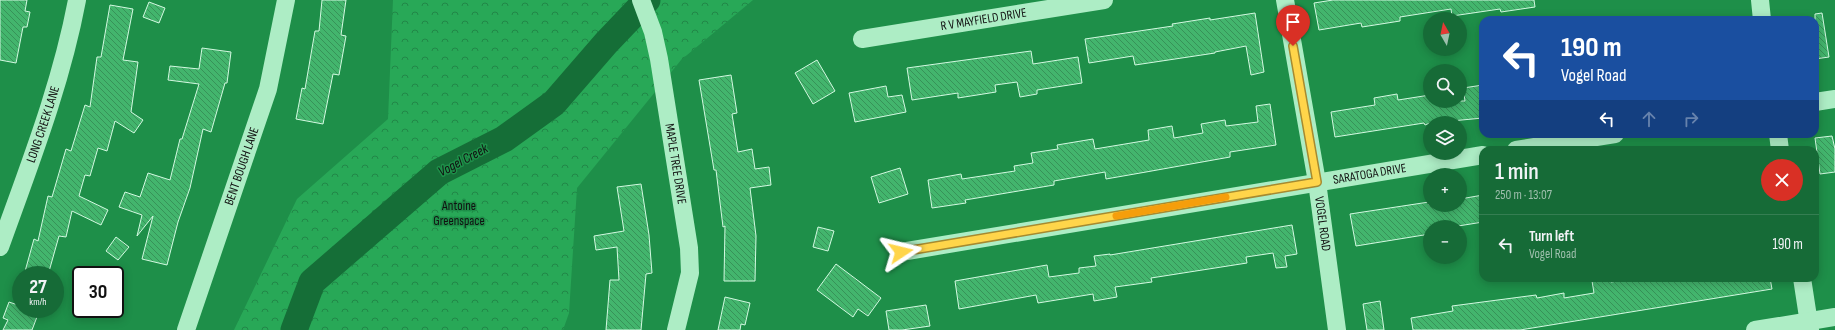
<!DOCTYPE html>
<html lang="en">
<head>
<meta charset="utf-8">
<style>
  :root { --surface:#166b37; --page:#1f703f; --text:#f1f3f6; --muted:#9ebfad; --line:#357e52 }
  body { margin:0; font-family:"Sofia Sans Condensed",sans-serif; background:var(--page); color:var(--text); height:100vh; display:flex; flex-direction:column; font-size:15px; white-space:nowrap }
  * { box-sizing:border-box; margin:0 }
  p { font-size:13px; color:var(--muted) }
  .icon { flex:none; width:22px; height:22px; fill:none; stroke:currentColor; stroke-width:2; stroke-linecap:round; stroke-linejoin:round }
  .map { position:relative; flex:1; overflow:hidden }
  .sheet { position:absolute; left:1479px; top:146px; width:340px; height:136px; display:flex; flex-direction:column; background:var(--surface); border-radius:12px; box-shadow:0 2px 10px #0003 }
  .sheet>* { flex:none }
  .banner { position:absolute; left:1479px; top:16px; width:340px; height:122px; border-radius:12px; box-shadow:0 2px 10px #0003; background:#1a4fa0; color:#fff; overflow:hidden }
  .needle { width:26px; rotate:351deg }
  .tools { position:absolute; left:1423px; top:12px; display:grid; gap:8px }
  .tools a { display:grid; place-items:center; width:44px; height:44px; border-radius:50%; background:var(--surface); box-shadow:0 2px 10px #0003; font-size:20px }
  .speed { position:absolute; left:12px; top:266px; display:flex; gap:8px; font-size:20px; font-weight:700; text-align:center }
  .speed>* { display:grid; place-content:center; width:52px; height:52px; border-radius:50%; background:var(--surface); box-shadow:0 2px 10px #0003; line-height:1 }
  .speed small { font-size:10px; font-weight:400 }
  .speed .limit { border:2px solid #111; border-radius:6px; background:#fff; color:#111 }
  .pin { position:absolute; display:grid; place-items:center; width:34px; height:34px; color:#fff; margin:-41px -17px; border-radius:50% 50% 50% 0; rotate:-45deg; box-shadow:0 0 4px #0007 }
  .pin .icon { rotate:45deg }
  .me { position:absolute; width:44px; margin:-22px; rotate:80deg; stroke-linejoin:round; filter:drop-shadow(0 0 3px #0008) }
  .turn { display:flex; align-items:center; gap:14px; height:84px; padding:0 16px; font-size:18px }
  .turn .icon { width:52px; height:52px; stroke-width:2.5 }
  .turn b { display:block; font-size:28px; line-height:34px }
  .lanes { display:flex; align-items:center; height:38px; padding:0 16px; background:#0003; justify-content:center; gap:20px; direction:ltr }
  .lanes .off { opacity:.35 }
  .round { display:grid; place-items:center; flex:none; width:42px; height:42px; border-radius:21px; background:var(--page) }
  .summary { display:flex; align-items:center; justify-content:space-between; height:68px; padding:0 16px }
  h1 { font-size:24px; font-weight:600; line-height:30px }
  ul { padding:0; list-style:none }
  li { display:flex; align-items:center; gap:12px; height:60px; padding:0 16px; border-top:1px solid var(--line) }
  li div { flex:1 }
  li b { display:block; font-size:15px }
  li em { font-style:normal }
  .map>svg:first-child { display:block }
  .forest { fill:url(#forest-crowns) }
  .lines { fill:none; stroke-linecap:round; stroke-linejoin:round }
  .river { stroke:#156e37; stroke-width:27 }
  .building { fill:url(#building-back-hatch); stroke:#d3f9e1 }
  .street { stroke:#adedc5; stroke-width:18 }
  .route-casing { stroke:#a68a30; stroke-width:10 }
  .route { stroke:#ffd54a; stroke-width:7 }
  .slow { stroke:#f59e0b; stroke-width:7 }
  .labels { text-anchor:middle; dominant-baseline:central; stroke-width:3; stroke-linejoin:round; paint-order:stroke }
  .street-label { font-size:13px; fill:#111; stroke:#1e8f49 }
  .park-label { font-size:13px; fill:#111; stroke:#1e8f49 }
  .water-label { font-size:14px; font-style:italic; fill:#111; stroke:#1e8f49 }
</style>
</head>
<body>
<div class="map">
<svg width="1835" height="330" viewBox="0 0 1835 330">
  <defs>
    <pattern id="forest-crowns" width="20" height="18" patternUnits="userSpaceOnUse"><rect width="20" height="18" fill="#28a857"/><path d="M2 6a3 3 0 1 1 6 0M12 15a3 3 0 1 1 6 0" fill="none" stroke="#218747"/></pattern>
    <pattern id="building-back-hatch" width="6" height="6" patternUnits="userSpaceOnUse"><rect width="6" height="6" fill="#43b56d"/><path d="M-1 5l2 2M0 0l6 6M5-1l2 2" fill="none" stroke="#379258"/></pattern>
  </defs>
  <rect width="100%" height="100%" fill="#1e8f49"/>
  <path class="forest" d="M393 0H753L681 60 577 188 569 313 563 330H234L297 199 388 119Z"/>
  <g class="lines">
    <path class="river" d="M294 330 312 282 439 172 504 139 554 103 606 43 647 0"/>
  </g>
  <path class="building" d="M0 0H27L25 11 30 12 27 27H23L16 63 0 60Z
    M322 0H346L341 35 346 36 339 75 333 74 323 124 296 119 302 88 305 89 315 31H319Z
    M1333 0H1534L1535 7 1501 12 1500 9 1452 16 1451 9 1400 17V21L1362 27 1361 23 1319 30 1314 3Z
    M149 2 165 8 159 23 143 17Z
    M110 5 133 9 123 60 138 62 131 112 143 120 134 133 115 121 107 151 98 148 90 176 85 175 79 196 108 210 101 225 72 211 66 237 59 236 48 275H24L34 239 38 241 48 196 52 197 66 149 71 151 85 105 90 107 97 57H101Z
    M1255 13 1264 72 1251 75 1246 46 1215 52V53L1135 65 1133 56 1089 63 1085 39 1173 26 1172 24 1210 18V20Z
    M1822 13 1829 57 1815 59V14Z
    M202 48 231 52 227 83H225L211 132 203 129 190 188 178 222 167 265 142 259 153 216 137 236 142 215 119 207 125 192 140 197 148 173 170 180 180 139H182L199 84 168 80 170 66 199 69Z
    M1031 51 1033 64 1078 57 1082 83 1037 90V94L1020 97 1017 82 995 85 996 92 958 98V93L912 100 907 68Z
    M817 60 835 91 813 104 795 73Z
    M731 75 737 113 732 114 738 152 752 149 755 169 769 167 771 185 750 188 756 236 755 281H724L725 226 723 227 716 170H714L699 80Z
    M1483 85V118L1430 123 1425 125 1424 123 1335 137 1331 112 1375 105 1374 98 1397 94 1398 100 1430 95V101H1465L1463 88Z
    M886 86 888 97 902 95 906 112 855 122 849 93Z
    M1270 104 1276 145 1230 152V157L1146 172 1106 179 1105 172 1054 181V185L965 200 966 203 932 208 928 180 961 174 962 179 1015 171 1014 166 1033 163 1031 153 1058 149 1057 145 1093 139 1095 149 1149 140 1148 130 1172 126 1174 138 1203 133 1201 124 1225 120 1226 126 1258 122 1256 106Z
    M1832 136 1835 149V172L1820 174 1815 138Z
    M900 168 908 194 879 203 871 177Z
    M641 184 649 235 652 273 646 274 641 330H606L610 280H619L617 247 596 250 594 236 624 231 617 187Z
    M1483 195V222L1452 227H1430V234L1356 246 1350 214 1429 202V205H1460V199Z
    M1292 225 1297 254 1285 256 1287 267 1276 268 1273 253 1246 257 1247 263 1151 278 1152 282 1115 287 1117 297 1094 301 1093 294 1038 303 1036 295 959 309 955 281 1047 265 1049 277 1079 273V268L1096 266 1094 256 1110 254V255Z
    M818 227 834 231 828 251 813 247Z
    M116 237 129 247 118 260 106 251Z
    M836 264 881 298 868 316 858 309 853 317 817 290Z
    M1611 278V282L1638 278H1770L1772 289 1520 330H1413L1411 318 1453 311 1452 306 1536 295 1537 298 1564 293V298L1594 293 1592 281Z
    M725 297 750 303 745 325 741 324 740 330H718Z
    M1380 301 1384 330H1367L1363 304Z
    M9 302 21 306V309H40L32 330H3L8 320 3 318Z
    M926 305 930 326 902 330H889L886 311Z"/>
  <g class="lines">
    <g class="street">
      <path id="s1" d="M641 0 653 32 659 59 689 248 690 273 676 330"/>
      <path id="s2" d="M1285 0 1317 182 1337 330"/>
      <path d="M1760 0 1762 20"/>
      <path id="s3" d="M862 39 1104 0"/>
      <path d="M1815 102 1835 99"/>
      <path d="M1778 134 1780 150"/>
      <path d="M1516 150 1615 134"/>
      <path id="s4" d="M0 247C29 166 61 85 77 0"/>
      <path id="s5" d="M901 252 1483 155"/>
      <path d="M1802 278 1810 330"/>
      <path id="s6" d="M186 330 268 89 286 0"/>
      <path d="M1755 330 1835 317"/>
    </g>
  </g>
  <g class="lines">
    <g class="route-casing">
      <path id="route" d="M901 252 1317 182 1293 46"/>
    </g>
    <use href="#route" class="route"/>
    <path class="slow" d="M1116 216 1226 197"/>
  </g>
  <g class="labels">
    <g class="street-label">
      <text stroke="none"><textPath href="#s3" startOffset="123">R V MAYFIELD DRIVE</textPath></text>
      <text stroke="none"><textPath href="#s4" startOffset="130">LONG CREEK LANE</textPath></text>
      <text stroke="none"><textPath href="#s1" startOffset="168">MAPLE TREE DRIVE</textPath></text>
      <text stroke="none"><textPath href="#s6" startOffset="173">BENT BOUGH LANE</textPath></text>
      <text stroke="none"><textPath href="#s5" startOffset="475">SARATOGA DRIVE</textPath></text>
      <text stroke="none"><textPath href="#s2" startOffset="227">VOGEL ROAD</textPath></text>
    </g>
    <g class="park-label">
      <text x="459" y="206">Antoine<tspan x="459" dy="15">Greenspace</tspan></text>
    </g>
    <g class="water-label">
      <text transform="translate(463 160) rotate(-28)">Vogel Creek</text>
    </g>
  </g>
</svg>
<div class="tools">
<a><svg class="needle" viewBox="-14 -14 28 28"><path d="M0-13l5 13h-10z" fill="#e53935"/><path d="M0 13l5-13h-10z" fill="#9ebfad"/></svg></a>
<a><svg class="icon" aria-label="search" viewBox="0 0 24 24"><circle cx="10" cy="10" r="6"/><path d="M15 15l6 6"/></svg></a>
<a><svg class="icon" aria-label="layers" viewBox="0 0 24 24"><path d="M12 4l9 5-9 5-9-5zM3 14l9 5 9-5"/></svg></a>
<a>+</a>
<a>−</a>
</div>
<div class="speed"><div>27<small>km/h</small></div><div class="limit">30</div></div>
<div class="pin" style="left:1293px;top:46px;background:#d93025"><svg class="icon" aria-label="arrive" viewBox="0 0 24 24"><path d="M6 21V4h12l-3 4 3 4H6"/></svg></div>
<svg class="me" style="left:901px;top:252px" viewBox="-20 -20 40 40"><path d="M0-17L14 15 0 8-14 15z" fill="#ffd54a" stroke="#fff" stroke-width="4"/></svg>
<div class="banner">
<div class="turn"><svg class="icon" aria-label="left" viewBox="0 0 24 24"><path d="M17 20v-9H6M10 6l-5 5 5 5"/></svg><div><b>190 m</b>Vogel Road</div></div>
<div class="lanes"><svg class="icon" aria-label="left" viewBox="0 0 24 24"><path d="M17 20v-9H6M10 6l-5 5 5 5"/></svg><svg class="icon off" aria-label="ahead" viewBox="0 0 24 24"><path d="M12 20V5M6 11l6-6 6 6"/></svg><svg class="icon off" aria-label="right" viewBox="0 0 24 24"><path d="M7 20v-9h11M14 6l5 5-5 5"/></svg></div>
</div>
<section class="sheet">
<div class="summary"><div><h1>1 min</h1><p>250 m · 13:07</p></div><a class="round" style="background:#d93025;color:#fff"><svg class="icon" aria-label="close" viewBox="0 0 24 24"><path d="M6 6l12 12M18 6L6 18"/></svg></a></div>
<ul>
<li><svg class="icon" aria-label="left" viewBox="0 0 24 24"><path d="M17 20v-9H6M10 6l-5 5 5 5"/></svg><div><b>Turn left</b><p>Vogel Road</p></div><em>190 m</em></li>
</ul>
</section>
</div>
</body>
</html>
